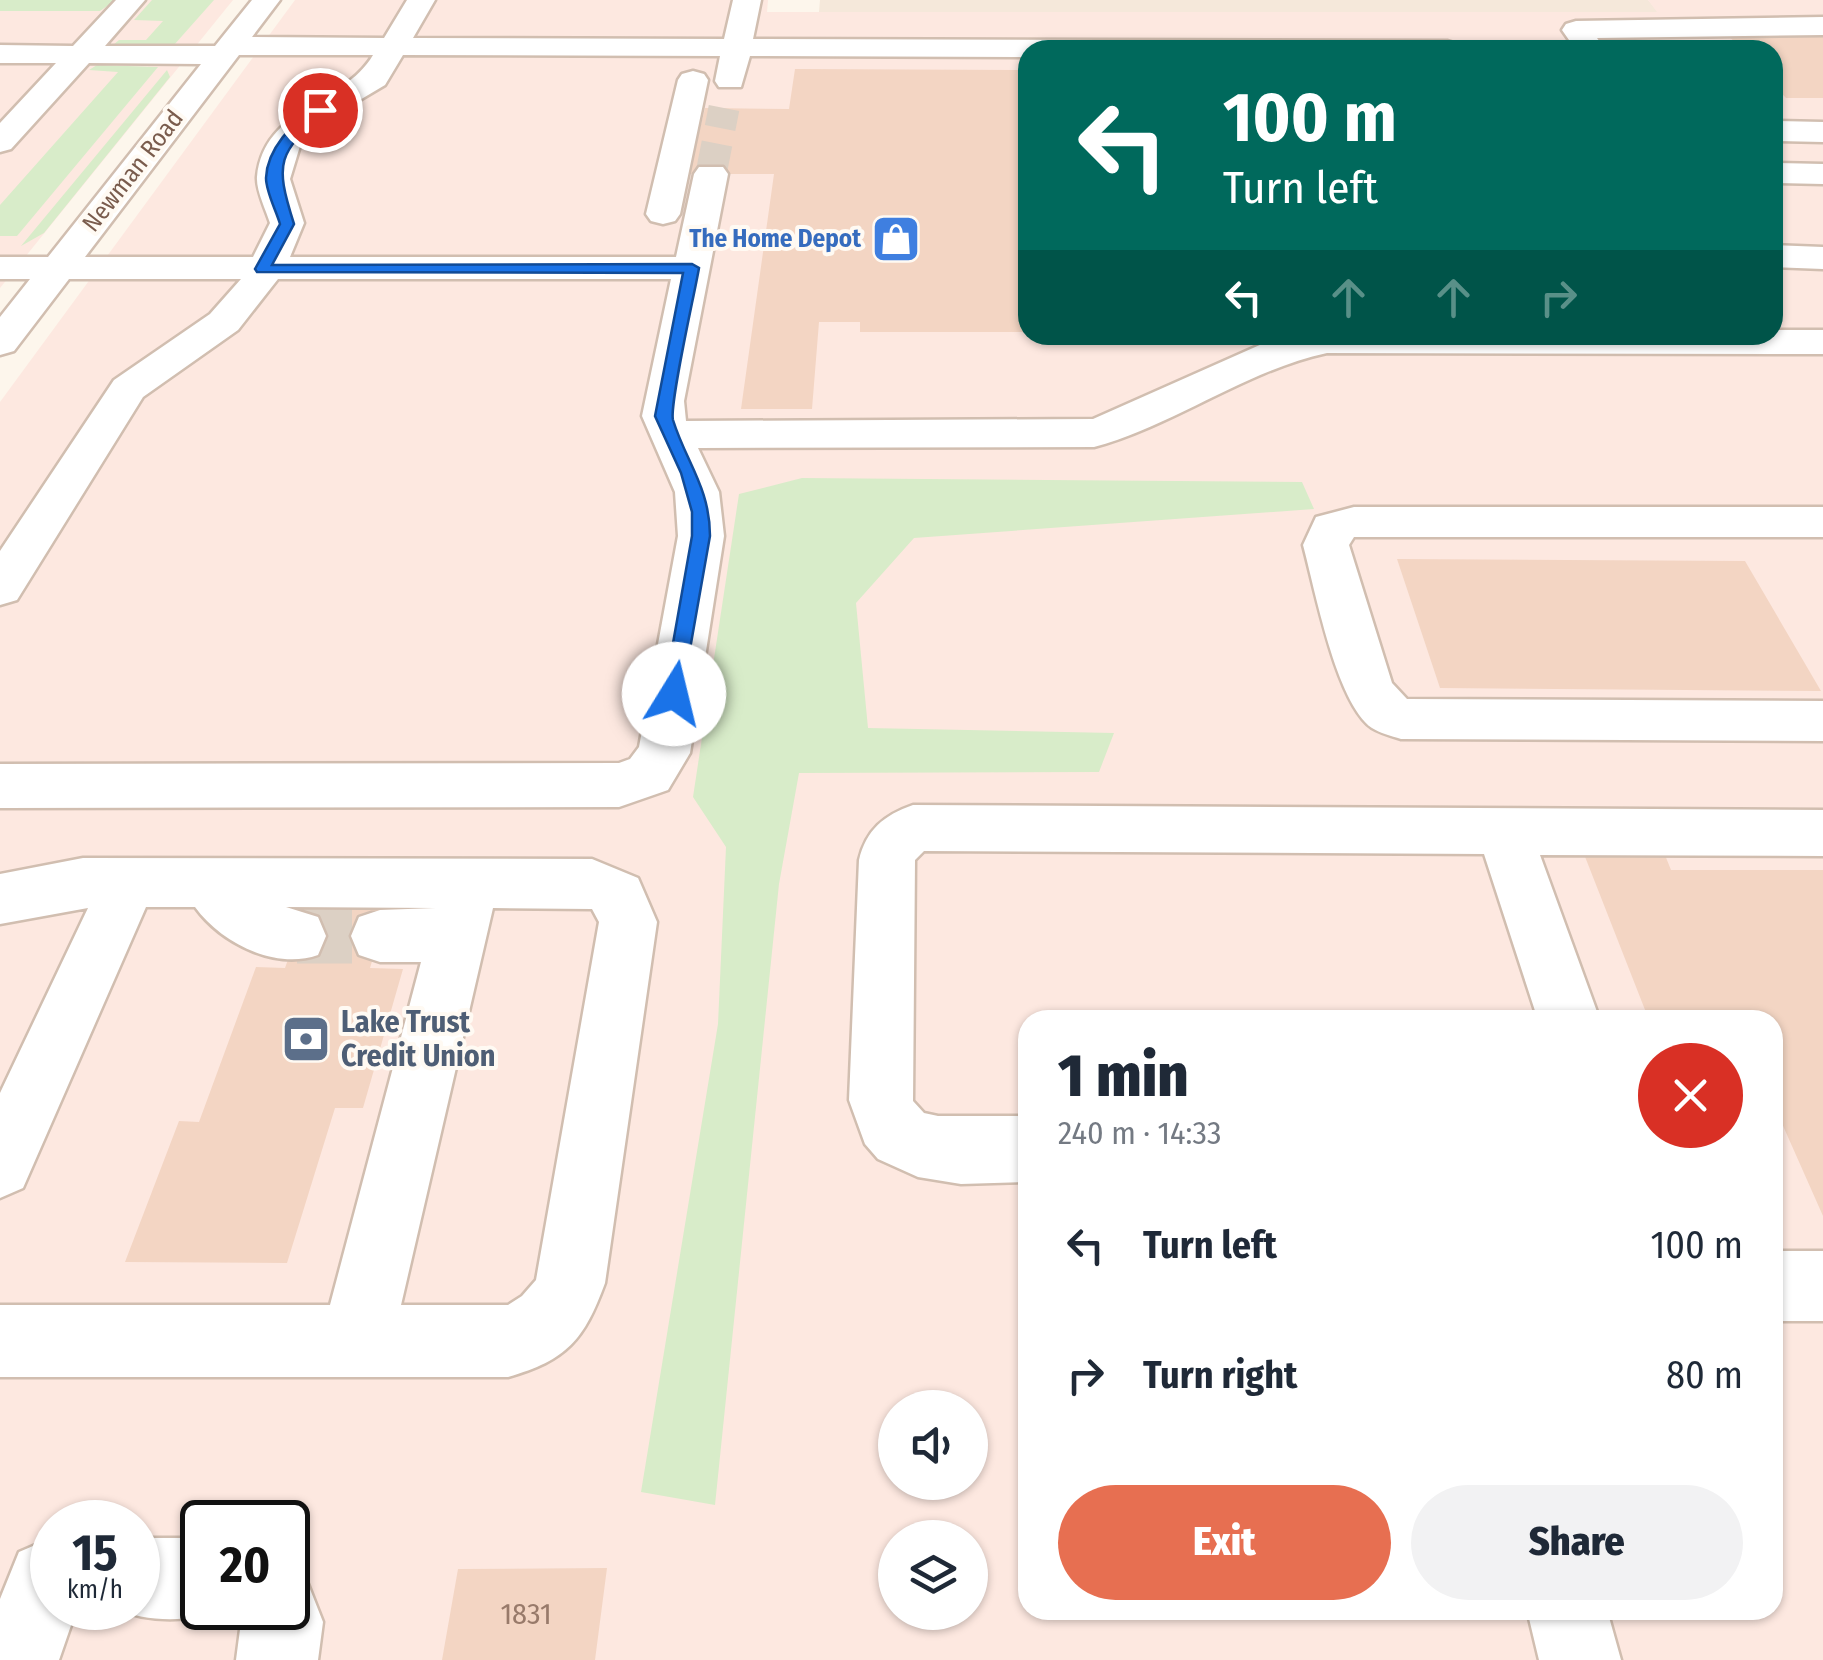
<!DOCTYPE html>
<html lang="en">
<head>
<meta charset="utf-8">
<style>
  :root { --surface:#fff; --page:#f2f2f3; --text:#1f2937; --muted:#747a83; --accent:#e76f51 }
  body { margin:0; font-family:"Fira Sans Condensed",sans-serif; background:var(--page); color:var(--text); height:100vh; display:flex; flex-direction:column; font-size:38px; white-space:nowrap }
  * { box-sizing:border-box; margin:0 }
  p { font-size:32px; color:var(--muted) }
  .icon { flex:none; width:55px; height:55px; fill:none; stroke:currentColor; stroke-width:2; stroke-linecap:round; stroke-linejoin:round }
  .map { position:relative; flex:1; overflow:hidden }
  .drawer { position:absolute; left:1018px; top:1010px; width:765px; height:610px; display:flex; flex-direction:column; background:var(--surface); border-radius:30px; box-shadow:0 2px 8px #0004 }
  .drawer>* { flex:none }
  .banner { position:absolute; left:1018px; top:40px; width:765px; height:305px; border-radius:30px; box-shadow:0 2px 8px #0004; background:#00695c; color:#fff; overflow:hidden }
  .fabs { position:absolute; left:878px; top:1390px; display:grid; gap:20px }
  .fabs a { display:grid; place-items:center; width:110px; height:110px; border-radius:50%; background:var(--surface); box-shadow:0 2px 8px #0004; font-size:50px }
  .speed { position:absolute; left:30px; top:1500px; display:flex; gap:20px; font-size:50px; font-weight:700; text-align:center }
  .speed>* { display:grid; place-content:center; width:130px; height:130px; border-radius:50%; background:var(--surface); box-shadow:0 2px 8px #0004; line-height:1 }
  .speed small { font-size:25px; font-weight:400 }
  .speed .limit { border:5px solid #111; border-radius:15px; background:#fff; color:#111 }
  .pin { position:absolute; display:grid; place-items:center; width:85px; height:85px; color:#fff; margin:-42px; border:5px solid #fff; border-radius:50%; box-shadow:0 2px 10px #0007 }
  .me { position:absolute; width:110px; margin:-55px; rotate:9deg; stroke-linejoin:round; filter:drop-shadow(0 0 8px #0008) }
  .turn { display:flex; align-items:center; gap:35px; height:210px; padding:0 40px; font-size:45px }
  .turn .icon { width:130px; height:130px; stroke-width:2.5 }
  .turn b { display:block; font-size:70px; line-height:85px }
  .lanes { display:flex; align-items:center; height:95px; padding:0 40px; background:#0003; justify-content:center; gap:50px; direction:ltr }
  .lanes .off { opacity:.35 }
  .round { display:grid; place-items:center; flex:none; width:105px; height:105px; border-radius:52px; background:var(--page) }
  .overview { display:flex; align-items:center; justify-content:space-between; height:170px; padding:0 40px }
  h1 { font-size:60px; font-weight:800; line-height:75px }
  .primary-button { display:flex; gap:20px; margin-top:auto; padding:20px 40px }
  .primary-button a { flex:1; height:115px; border-radius:60px; background:var(--accent); color:#fff; font-size:40px; font-weight:800; line-height:115px; text-align:center }
  .primary-button a+a { background:var(--page); color:var(--text) }
  ul { padding:0; list-style:none }
  li { display:flex; align-items:center; gap:30px; height:130px; padding:0 40px }
  li div { flex:1 }
  li b { display:block; font-size:38px }
  li em { font-style:normal }
  .map>svg:first-child { display:block }
  .residential { fill:#f5e8da }
  .commercial { fill:#fde8e0; fill-rule:evenodd }
  .green { fill:#d8ecc9 }
  .building { fill:#f3d5c3 }
  .lines { fill:none; stroke-linecap:round; stroke-linejoin:round }
  .minor-tunnel-far1 { stroke:#dcd0c4; stroke-width:31; stroke-dasharray:31 16; stroke-linecap:butt }
  .minor-tunnel { stroke:#dcd0c4; stroke-width:55; stroke-dasharray:55 28; stroke-linecap:butt }
  .minor-casing { stroke:#d1beb0; stroke-width:5 }
  .minor { fill:#fff; fill-rule:evenodd }
  .route { fill:#1a73e8; stroke:#114b97; stroke-width:2.5 }
  .labels { text-anchor:middle; dominant-baseline:central; stroke-width:8; stroke-linejoin:round; paint-order:stroke }
  .far-street-label { font-size:25px; fill:#7a5c4d; stroke:#fffaf3 }
  .far-shop-label { font-size:25px; font-weight:bold; fill:#366cbe; stroke:#fffaf3; text-anchor:end }
  .service-label { font-size:30px; font-weight:bold; fill:#4e5e75; stroke:#fffaf3; text-anchor:start }
  .near-number-label { font-size:30px; fill:#987a6a }
</style>
</head>
<body>
<div class="map">
<svg width="1823" height="1660" viewBox="0 0 1823 1660">
  <rect width="100%" height="100%" fill="#fdf6ec"/>
  <path class="residential" d="M820 0H1648L1659 12H819Z"/>
  <path class="commercial" d="M0 0H233L0 288Z
    M295 0H768L767 12H1657L1648 0H1823V1660H0V402ZM1028 50H1772V335H1028ZM1028 1020H1772V1610H1028ZM895 1408H970V1482H895ZM52 1522H138V1608H52ZM202 1522H288V1608H202ZM895 1538H970V1612H895Z"/>
  <path class="green" d="M0 0H116L100 11H0Z
    M152 0H214L174 45H113L119 40H146L163 21 134 20Z
    M97 65 158 67 17 236H0V205L118 72 89 70Z
    M167 70 170 77 44 233 21 246Z
    M802 478 1302 482 1314 509 914 538 856 603 868 728 1114 733 1099 772 799 773 779 884 715 1505 641 1492 718 1024 726 847 693 797 739 494Z"/>
  <path class="building" d="M1727 34H1823V98H1786L1772 83V50H1742Z
    M795 69 1028 70V332H860V322H819L812 409H741L774 174H689L705 108 789 109Z
    M1397 559 1745 561 1821 691 1440 688Z
    M1582 849 1663 850 1671 870H1823V1216L1772 1101V1020H1649Z
    M312 891H393L370 968 403 969 363 1108H335L287 1263 125 1262 179 1121 199 1122 256 967 285 968Z
    M607 1568 595 1660H442L458 1569Z"/>
  <g class="lines">
    <path class="minor-tunnel-far1" d="M711 174 724 108"/>
    <path class="minor-tunnel" d="M297 936H380"/>
    <g class="minor-casing">
      <path id="minor" d="M116 0H145L105 46H215L252 0H280L252 37 384 38 407 0H435L413 38 724 39 733 0H761L753 39 1447 41 1457 44 1462 50H1028V57L750 56 741 87H719L715 81 720 56 403 55 385 85 321 123 300 146 290 179 304 223 290 257H676L694 174 699 167H723L728 174 684 401 686 421 1093 419 1262 344 1300 335H1772V330H1823V354L1327 353C1244 371 1175 425 1094 447L698 448 719 492 724 536 690 753 668 790 619 807 0 808V764L619 763 630 759 639 747 678 536 675 492 642 416 671 279H278L238 330 143 397 17 600 0 605V551L114 380 210 314 241 279H69L14 351 0 355V317L30 279H0V257H48L201 64 89 63 11 149 0 152V123L56 63H0V45L73 46ZM239 55H373C343 106 264 106 257 177 256 190 266 210 270 223L253 257H85Z
        M1823 17V35L1597 38 1606 50H1576L1562 30 1566 24 1576 21Z
        M693 71 704 74 708 80 680 214 675 221 663 224 651 221 646 214 678 80 682 74Z
        M1772 121 1823 122V142L1772 141Z
        M1772 163 1823 164V184L1772 183Z
        M1772 245 1823 247V269L1772 267Z
        M1354 507H1823V537H1354L1349 545 1392 683 1407 699 1823 701V741L1401 739C1391 736 1380 733 1372 728 1336 703 1315 589 1303 545L1316 517Z
        M913 805 1823 810V856L1540 855 1600 1020H1538L1484 854 924 851 915 860 913 1101 924 1113 938 1116H1028V1182L961 1184 918 1177 878 1159 865 1144 849 1100 859 860C866 830 884 815 913 805Z
        M83 858 592 859 638 878 657 922 605 1283C584 1340 567 1360 508 1377H0V1305H330L421 962H380L359 955 351 936 359 917 380 910 436 908 286 907 318 917 326 936 318 955C275 970 221 943 195 907H146L23 1188 0 1198V1093L88 908 0 924V874ZM493 908 592 909 599 922 536 1280 522 1296 508 1305H401Z
        M1772 1251H1823V1321H1772Z
        M138 1538H202V1608H227C191 1623 149 1623 113 1608H138Z
        M47 1540 52 1542V1608H77L59 1660H0V1599L19 1552Z
        M288 1572 306 1579 323 1622 318 1660H236L241 1622 237 1608H288Z
        M1527 1610H1607L1621 1660H1539Z"/>
    </g>
    <use href="#minor" class="minor"/>
  </g>
  <path class="route" d="M315 108 326 110C278 154 274 161 294 224L272 265 692 264 699 268C695 292 669 405 673 420 686 462 710 488 710 536L681 700 674 702 664 694 692 536V512L681 473 655 416 683 273 257 272 255 269 280 224C276 210 266 192 266 178 267 149 293 122 315 108Z"/>
  <defs>
    <g id="shop-square" transform="scale(2.5)"><rect x="-9" y="-9" width="18" height="18" rx="4" fill="#3f7fe0" stroke="#fffaf3"/><path d="M-5-2.5h2.3a2.7 3.5 0 0 1 5.4 0H5L5.5 6h-11ZM-1.5-2.5h3a1.5 2.3 0 0 0-3 0Z" fill="#fff"/></g>
    <g id="bank-square" transform="scale(2.5)"><rect x="-9" y="-9" width="18" height="18" rx="4" fill="#5c6f8a" stroke="#fffaf3"/><path d="M-6-4H6V4H-6ZM0-2.3a2.3 2.3 0 1 0 0 4.6a2.3 2.3 0 1 0 0-4.6Z" fill="#fff"/></g>
  </defs>
  <g fill-rule="evenodd">
    <use href="#shop-square" x="896" y="239"/>
    <use href="#bank-square" x="306" y="1039"/>
  </g>
  <g class="labels">
    <g class="far-street-label">
      <text transform="translate(133 171) rotate(-52)">Newman Road</text>
    </g>
    <g class="far-shop-label">
      <text x="861" y="239">The Home Depot</text>
    </g>
    <g class="service-label">
      <text x="341" y="1022">Lake Trust<tspan x="341" dy="34">Credit Union</tspan></text>
    </g>
    <g class="near-number-label">
      <text x="526" y="1614">1831</text>
    </g>
  </g>
</svg>
<div class="fabs">
<a><svg class="icon" aria-label="sound" viewBox="0 0 24 24"><path d="M4 9h4l5-4v14l-5-4H4zM17 9q2 3 0 6"/></svg></a>
<a><svg class="icon" aria-label="layers" viewBox="0 0 24 24"><path d="M12 4l9 5-9 5-9-5zM3 14l9 5 9-5"/></svg></a>
</div>
<div class="speed"><div>15<small>km/h</small></div><div class="limit">20</div></div>
<div class="pin" style="left:320px;top:110px;background:#d93025"><svg class="icon" aria-label="arrive" viewBox="0 0 24 24"><path d="M6 21V4h12l-3 4 3 4H6"/></svg></div>
<svg class="me" style="left:674px;top:694px" viewBox="-20 -20 40 40"><circle r="19" fill="#fff"/><path d="M0-13L10 11 0 6-10 11z" fill="#1a73e8"/></svg>
<div class="banner">
<div class="turn"><svg class="icon" aria-label="left" viewBox="0 0 24 24"><path d="M17 20v-9H6M10 6l-5 5 5 5"/></svg><div><b>100 m</b>Turn left</div></div>
<div class="lanes"><svg class="icon" aria-label="left" viewBox="0 0 24 24"><path d="M17 20v-9H6M10 6l-5 5 5 5"/></svg><svg class="icon off" aria-label="ahead" viewBox="0 0 24 24"><path d="M12 20V5M6 11l6-6 6 6"/></svg><svg class="icon off" aria-label="ahead" viewBox="0 0 24 24"><path d="M12 20V5M6 11l6-6 6 6"/></svg><svg class="icon off" aria-label="right" viewBox="0 0 24 24"><path d="M7 20v-9h11M14 6l5 5-5 5"/></svg></div>
</div>
<section class="drawer">
<div class="overview"><div><h1>1 min</h1><p>240 m · 14:33</p></div><a class="round" style="background:#d93025;color:#fff"><svg class="icon" aria-label="close" viewBox="0 0 24 24"><path d="M6 6l12 12M18 6L6 18"/></svg></a></div>
<ul>
<li><svg class="icon" aria-label="left" viewBox="0 0 24 24"><path d="M17 20v-9H6M10 6l-5 5 5 5"/></svg><div><b>Turn left</b></div><em>100 m</em></li>
<li><svg class="icon" aria-label="right" viewBox="0 0 24 24"><path d="M7 20v-9h11M14 6l5 5-5 5"/></svg><div><b>Turn right</b></div><em>80 m</em></li>
</ul>
<div class="primary-button"><a>Exit</a><a>Share</a></div>
</section>
</div>
</body>
</html>
